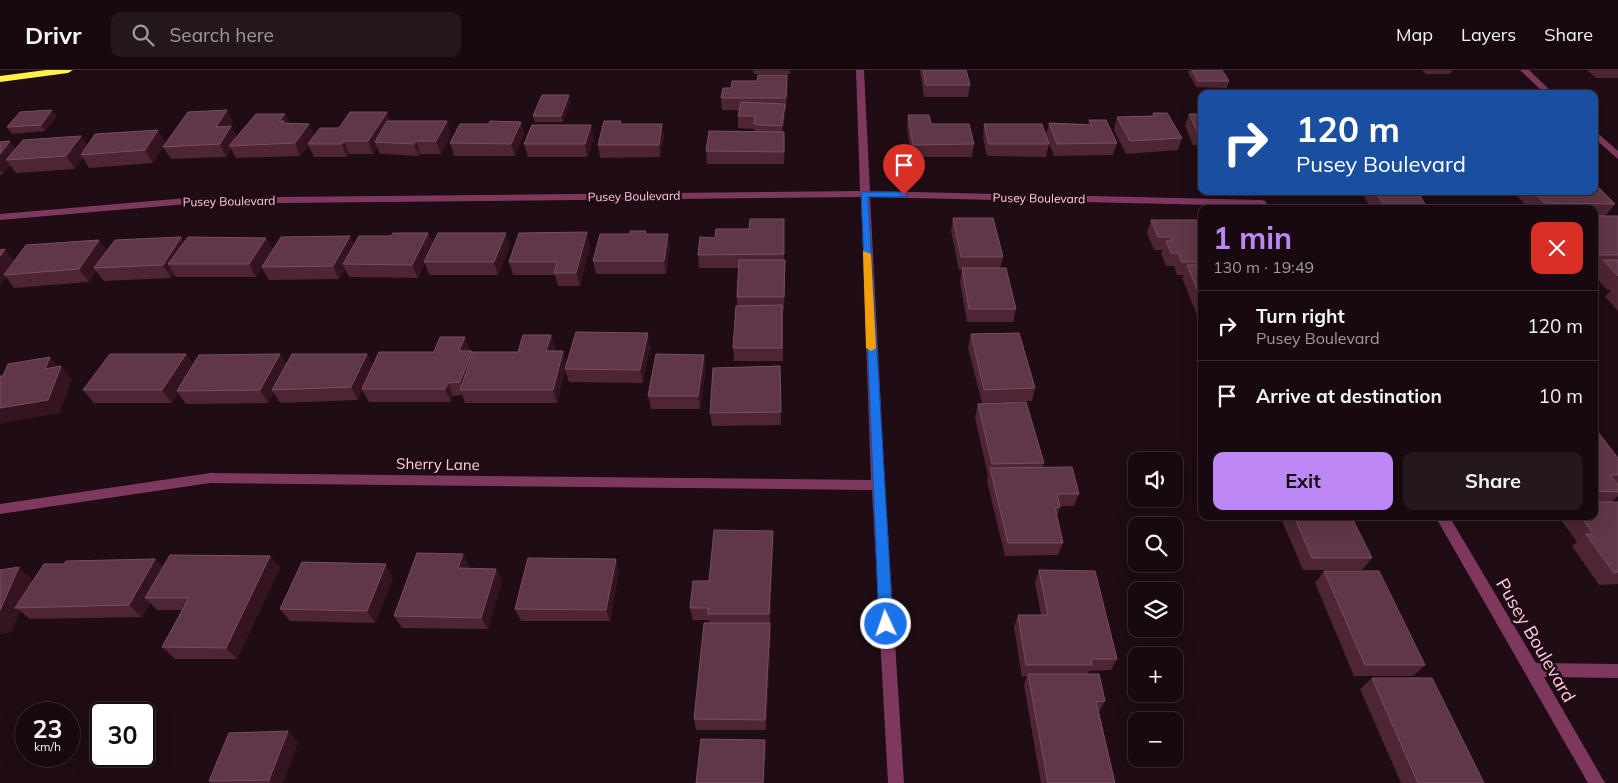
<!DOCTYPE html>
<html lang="en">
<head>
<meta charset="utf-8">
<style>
  :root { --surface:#17090f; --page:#24171d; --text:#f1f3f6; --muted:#9e9a9e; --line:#362a2f; --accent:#bd87f5 }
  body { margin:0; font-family:Mulish,sans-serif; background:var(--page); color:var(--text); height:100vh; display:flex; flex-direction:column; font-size:19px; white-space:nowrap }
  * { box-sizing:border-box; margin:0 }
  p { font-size:16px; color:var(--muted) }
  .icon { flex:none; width:28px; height:28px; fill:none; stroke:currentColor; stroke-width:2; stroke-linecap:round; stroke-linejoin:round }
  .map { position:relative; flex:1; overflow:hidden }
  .panel { position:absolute; left:1198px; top:135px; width:400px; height:315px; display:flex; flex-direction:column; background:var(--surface); border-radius:10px; box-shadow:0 5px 20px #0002,0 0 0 1px var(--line) }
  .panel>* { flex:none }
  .hud { position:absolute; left:1198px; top:20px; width:400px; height:105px; border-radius:10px; box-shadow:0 5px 20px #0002,0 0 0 1px var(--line); background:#1a4fa0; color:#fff; overflow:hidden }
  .buttons { position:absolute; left:1128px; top:382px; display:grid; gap:10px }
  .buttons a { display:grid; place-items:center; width:55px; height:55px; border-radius:10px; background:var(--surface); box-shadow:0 5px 20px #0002,0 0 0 1px var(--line); font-size:25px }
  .speed { position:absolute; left:15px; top:632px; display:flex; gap:10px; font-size:25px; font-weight:700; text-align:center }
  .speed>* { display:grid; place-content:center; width:65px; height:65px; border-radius:50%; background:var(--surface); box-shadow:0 5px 20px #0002,0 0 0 1px var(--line); line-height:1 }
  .speed small { font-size:12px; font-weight:400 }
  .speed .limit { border:2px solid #111; border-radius:8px; background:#fff; color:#111 }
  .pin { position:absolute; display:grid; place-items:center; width:42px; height:42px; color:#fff; margin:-51px -21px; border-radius:50% 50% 50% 0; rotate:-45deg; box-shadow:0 0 5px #0007 }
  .pin .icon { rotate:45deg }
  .me { position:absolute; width:55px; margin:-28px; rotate:357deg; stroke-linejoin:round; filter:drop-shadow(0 0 4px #0008) }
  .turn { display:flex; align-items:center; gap:18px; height:105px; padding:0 15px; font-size:22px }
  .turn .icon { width:65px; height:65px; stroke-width:2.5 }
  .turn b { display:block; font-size:35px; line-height:42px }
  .round { display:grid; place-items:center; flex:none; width:52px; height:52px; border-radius:10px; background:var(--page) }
  .head { display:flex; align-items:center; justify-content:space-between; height:85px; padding:0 15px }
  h1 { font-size:30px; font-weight:700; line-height:38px; color:var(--accent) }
  .primary-button { display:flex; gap:10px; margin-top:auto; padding:10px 15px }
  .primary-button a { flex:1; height:58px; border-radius:10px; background:var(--accent); color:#111; font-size:20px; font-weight:700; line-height:58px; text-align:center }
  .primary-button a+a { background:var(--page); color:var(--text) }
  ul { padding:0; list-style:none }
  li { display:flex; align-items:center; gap:15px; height:70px; padding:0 15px; border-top:1px solid var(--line) }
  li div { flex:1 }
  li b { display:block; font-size:19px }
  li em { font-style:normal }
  header { display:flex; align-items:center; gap:30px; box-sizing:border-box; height:70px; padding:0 25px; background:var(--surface); border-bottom:1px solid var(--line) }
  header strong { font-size:24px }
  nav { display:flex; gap:28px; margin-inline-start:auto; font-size:18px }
  .search { width:350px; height:45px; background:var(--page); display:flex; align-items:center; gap:12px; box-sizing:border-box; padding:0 18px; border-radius:10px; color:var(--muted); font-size:19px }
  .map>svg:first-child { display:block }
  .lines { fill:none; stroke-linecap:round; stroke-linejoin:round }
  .minor { fill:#7e385e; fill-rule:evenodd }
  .highway { fill:#fef247; fill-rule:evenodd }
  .wall { fill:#4d2535 }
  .shaded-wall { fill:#331420 }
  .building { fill:#603748; stroke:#794e60 }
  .route { fill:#1a73e8; stroke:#114b97 }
  .slow { fill:#f59e0b }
  .labels { text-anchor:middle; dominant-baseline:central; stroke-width:5; stroke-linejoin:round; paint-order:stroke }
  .far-street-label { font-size:12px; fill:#ffcbe3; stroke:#1f0c14 }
  .street-label { font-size:15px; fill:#ffcbe3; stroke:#1f0c14 }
  .near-street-label { font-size:18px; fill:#ffcbe3; stroke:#1f0c14 }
</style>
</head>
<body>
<header>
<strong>Drivr</strong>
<div class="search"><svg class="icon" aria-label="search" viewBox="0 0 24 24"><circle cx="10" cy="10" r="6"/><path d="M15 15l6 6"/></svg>Search here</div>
<nav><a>Map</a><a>Layers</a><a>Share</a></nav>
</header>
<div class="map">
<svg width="1618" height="713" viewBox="0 0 1618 713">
  <rect width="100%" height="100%" fill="#1f0c14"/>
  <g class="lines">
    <path class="minor" d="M856 0H864L870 121 1262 130 1265 131 1271 139H1261L1259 136 870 127 885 415 904 713H888L872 420 210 413 0 444V434L210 403 871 410 861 127 187 134 0 150V144L187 128 860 121Z
      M1520 0H1529L1554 24H1545Z
      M1594 60 1618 81V89L1594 68Z
      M1435 446H1449L1536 593 1618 594V608L1544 607 1605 713H1588Z"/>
    <path class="highway" d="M46 0H73L68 3 0 12V6Z"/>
  </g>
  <path class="wall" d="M753 0H790V4H754Z
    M920 0H966L970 15 968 27H924Z
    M1189 0H1222L1229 11 1227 18 1196 17 1188 2Z
    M1422 0H1453L1450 4H1426Z
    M1587 0H1618V8H1596Z
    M787 5 786 40H785L783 62H784L785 74 784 94H707L706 81 754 61V59L738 58V46L739 40H722L721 28 731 18Z
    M570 32 563 52H535L533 46Z
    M387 42 390 51H447L451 64 441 84H420L419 86 380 84 377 77 373 84H349L347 87H314L308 75 300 86 236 88 231 79 226 87 171 89 163 77 233 52 231 56 237 67 289 53 314 65Z
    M1153 43 1182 68 1178 80 1126 84 1114 60 1117 47 1152 46Z
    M1189 44H1201V75H1193L1185 56Z
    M908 45 931 54 974 74 972 87H911L907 58Z
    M57 46 45 61 12 64 7 57Z
    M1089 50 1117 73 1113 85 1054 86 1046 66 1049 74 1046 87 987 86 983 67 984 54 1046 65 1049 53 1088 54Z
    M621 51V54H662L664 66 660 87 600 88 598 75Z
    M521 52 524 64 515 86H454L450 73 489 54Z
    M591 55 594 68 587 87H528L524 74Z
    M0 72 16 79 165 72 153 93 89 98 83 88 75 99 16 103 10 95 3 104 0 105Z
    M1362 121H1417L1428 139H1371L1362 123Z
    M1513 121H1594L1615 134 1605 146H1618V241L1605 227 1611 220H1607L1594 205V202L1597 198H1594V139H1529Z
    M953 148 1003 187 1000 198 1016 239 1013 252H967L960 211 962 200H959L951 161Z
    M1151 150H1201V255L1182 208 1184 205H1177L1174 196H1166L1161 184 1163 180H1154L1147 163Z
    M646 161V164L670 177 666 204H596L593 191 630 164Z
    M784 162V190H785V203L784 240H783V291H734L733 278 737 236V227L739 198H699L698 185 715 168Z
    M428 163 433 174 510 176 498 205H429L425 193 418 208 349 207 345 199 339 209 269 210 262 198 256 207H176L174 204 171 208 104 211 96 201 89 212 14 218 6 207 0 215V180L14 191 99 170 107 181 181 167 184 173 273 179 350 166 354 175 391 166Z
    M590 175 580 216H558L555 205H513L509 192Z
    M971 264 1035 318 1032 331 982 333 968 278Z
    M551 265 555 278 554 281H563L567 294 650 276 643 313 569 312 565 300 557 333H465L462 325 453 326 451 332H369L362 320 358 330 280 333 274 323 268 333 186 334 178 323 172 333H94L83 320 186 284 193 294 280 284 286 294 367 284 373 296 434 282 470 280 469 281H472V283L518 282Z
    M704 285 706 298 700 339H651L648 326Z
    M780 296 781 355 712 356 710 343Z
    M978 334 1044 393 1042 398 1079 424 1074 436H1060L1057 447 1063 473 1058 485 1005 486 987 411 988 406 975 347Z
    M1594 357 1618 388V426L1611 432H1618V514L1599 515 1572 476 1577 472 1558 446H1594Z
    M1280 446H1351L1372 488 1362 500H1303Z
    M773 461V474L770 555 771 565 766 660H696L694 649 709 553V550H693L690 538 709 511Z
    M463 484 469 497 468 498 496 499 502 511 488 559 402 558 394 546Z
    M270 486 280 498 237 589H175L162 577 182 540H157L150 533 142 547 30 549 20 541 11 562 0 564V500L33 509 32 511Z
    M616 489 619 501 610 551H521L515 539Z
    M1039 500 1117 589 1111 600 1089 601 1088 604 1105 631 1099 642 1115 713H1041L1024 615 1027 606 1022 607 1014 557 1018 545H1041L1035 513Z
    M1324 501 1425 595 1413 606H1354L1315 513Z
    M393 507 375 553 290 551 280 539Z
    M1372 608 1484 713H1401L1360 619Z
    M288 661 298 672 283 713H211L209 711Z"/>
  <path class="shaded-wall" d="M787 5 788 17 786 40V28Z
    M569 25 570 32 563 52 561 46Z
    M785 34V46L782 69V56Z
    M52 40 57 46 45 61 41 55Z
    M227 40 233 52 222 69 216 57Z
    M387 42 391 54 375 72 377 77 373 84 368 71Z
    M285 44 291 56 288 60 279 51Z
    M447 51 451 64 441 84 436 71Z
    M521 52 524 64 515 86 511 74Z
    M309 54 315 66 300 86 295 73Z
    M662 54 664 66 660 87 659 75Z
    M591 55 594 68 587 87 585 74Z
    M231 56 238 68 229 76 231 79 226 87 220 74Z
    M158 60 165 72 153 93 145 80Z
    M784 62 785 74 784 94Z
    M81 66 90 79 81 85 83 88 75 99 66 86Z
    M10 71 19 83 6 90 10 95 3 104 0 100V84Z
    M344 71 349 84 347 87 342 74Z
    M416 71 420 84 419 86 414 74Z
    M587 162 590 175 580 216 576 203Z
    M428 163 433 176 424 192 425 193 418 208 412 195Z
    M506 163 510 176 498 205 494 192Z
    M668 164 670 177 666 204 664 191Z
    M350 166 356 179 343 194 345 199 339 209 333 196Z
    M181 167 189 180 168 194 174 204 171 208 163 195Z
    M266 168 274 180 262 197V198L256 207 249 194Z
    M99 170 108 182 94 198 96 201 89 212 79 199Z
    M5 179 15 192 4 205 6 207 0 215V186Z
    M785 190V203L784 240V227Z
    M648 263 650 276 643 313 640 300Z
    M551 265 555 278 550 294 546 281Z
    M465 267 470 280 464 294 459 281Z
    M472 281 477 294 464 320 460 312Z
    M563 281 567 294 557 333 553 320Z
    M186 284 196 297 177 321 178 323 172 333 162 320Z
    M280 284 288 297 272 320 274 323 268 333 260 320Z
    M367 284 373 297 362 319V320L358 330 351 317Z
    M704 285 706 298 700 339 698 326Z
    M50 287 60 298 61 296 72 309 60 343 0 354V338L45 299Z
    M448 313 453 326 451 332 445 319Z
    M773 461V474L770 555 771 565 766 660 765 650 770 554 769 544Z
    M463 484 469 497 464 510 458 498Z
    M270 486 280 498 237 589 226 578Z
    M155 489 167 501 145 528 150 533 142 547 129 535Z
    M616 489 619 501 610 551 606 540Z
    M386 494 393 507 375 553 367 541Z
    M19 497 33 509 21 537 15 538 20 541 11 562 0 564V540Z
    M496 499 502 511 488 559 481 548Z
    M288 661 298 672 283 713H272L269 710Z
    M765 670 766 681 764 713H763Z"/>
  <path class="building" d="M923 0H966L970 15H926Z
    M1192 0H1222L1229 11H1198Z
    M758 5H787L786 28H721L723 18H731L732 11H757Z
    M542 25H569L561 46H533Z
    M741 32 785 34 782 56 760 55 754 54 755 46H738Z
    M52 40 41 55 7 57 20 42Z
    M227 40 216 57 231 56 220 74 163 77 188 42Z
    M350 42H387L368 71H344L342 74H308L320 58H339Z
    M1153 43H1167L1182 68 1130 71 1117 47 1155 46Z
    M256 44H285L279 51H284L282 53 309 54 295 73 229 76Z
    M1189 44H1201V63H1198Z
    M908 45H929L931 54H969L974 74 913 75Z
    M1089 50H1106L1117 73 1057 74 1049 53 1092 55Z
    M387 51H447L436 71H416L414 74 375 72Z
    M490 51 521 52 511 74 450 73 460 54H489Z
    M604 51H621L620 54H662L659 75H598Z
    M984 54H1042L1049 74H989Z
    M532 55H591L585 74H524Z
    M158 60 145 80 81 85 95 64Z
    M709 61 784 62V82L706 81Z
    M81 66 66 86 6 90 23 70Z
    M10 71 0 84V72Z
    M1594 117H1598L1615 134 1544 133 1533 121H1594Z
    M1375 121H1417L1428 139H1386Z
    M1594 146H1618V185H1599L1594 179Z
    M953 148H993L1003 187H961Z
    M750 149H784V184L698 185 700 167 715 168 716 159H749Z
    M1151 150H1201V192H1182L1178 183H1171L1166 171H1172L1170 167H1158Z
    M630 161H646L645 164H668L664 191H593L600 164H630Z
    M587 162 576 203H554L557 192H509L519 163Z
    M393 163H428L412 195 343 194 359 166H391Z
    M438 163H506L494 192H424Z
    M350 166 333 196 262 197 281 167Z
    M181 167 163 195 94 198 115 170Z
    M188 167 266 168 249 194H168Z
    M99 170 79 199 4 205 26 175Z
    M5 179 0 186V180Z
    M739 190H785L784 227H737Z
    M1603 190H1618V206Z
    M1187 195H1201V229Z
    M962 198H1006L1016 239H969Z
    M782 235V278H733L736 236Z
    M576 262 648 263 640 300 565 299Z
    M1019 263 1035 318 984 320 971 264Z
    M523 265H551L546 281H563L553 320H460L473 282H518Z
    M440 267H465L459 281H472L460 312 448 313 445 319H362L379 282H434Z
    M110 284H186L162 320H83Z
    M280 284 260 320 177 321 199 285Z
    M292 284H367L351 317 272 320Z
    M656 284 704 285 698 326H648Z
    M50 287 45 299 61 296 48 330 0 338V306H3L8 294Z
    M780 296 781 342 710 343 713 298Z
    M1026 332 1044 393 992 394 978 334Z
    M1594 357 1618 388V405H1610L1618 415V422L1594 421Z
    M1072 397 1079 424H1057L1060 437 1055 438 1063 473H1008L990 398Z
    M1594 432H1618V502L1614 503 1586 464H1593L1581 446H1594Z
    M1294 446H1351L1372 488H1312Z
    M714 460 773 461 769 544H708V538H690L693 511H709Z
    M417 483 463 484 458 498 496 499 481 548 394 546Z
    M170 485 270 486 226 578 162 577 189 528H145Z
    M528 488 616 489 606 540 515 539Z
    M155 489 129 535 15 538 44 494H64L66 491Z
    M302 492 386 494 367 541 280 539Z
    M19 497 0 540V500Z
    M1039 500 1095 501 1117 589H1091L1092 595H1026L1018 545H1048Z
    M1324 501H1379L1425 595H1365Z
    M704 553H770L765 650 694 649Z
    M1028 604H1099L1105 631 1096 632 1115 713H1048Z
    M1372 608H1432L1484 713H1418Z
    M288 661 269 710 209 711 229 663Z
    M701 669 765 670 763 713H696Z"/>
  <path class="route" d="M861 122H904L908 125 904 127H868L893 554 891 558 886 560 881 558 879 554Z"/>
  <path class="slow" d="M863 181 871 184 876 278 871 281 866 278Z"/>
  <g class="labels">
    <g class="far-street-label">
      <text transform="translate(634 126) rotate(-1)">Pusey Boulevard</text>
      <text transform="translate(1039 128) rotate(1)">Pusey Boulevard</text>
      <text transform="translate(229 131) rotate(-1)">Pusey Boulevard</text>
    </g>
    <g class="street-label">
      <text transform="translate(438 394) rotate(1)">Sherry Lane</text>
    </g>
    <g class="near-street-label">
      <text transform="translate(1536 570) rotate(60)">Pusey Boulevard</text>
    </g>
  </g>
</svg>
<div class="buttons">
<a><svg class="icon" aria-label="sound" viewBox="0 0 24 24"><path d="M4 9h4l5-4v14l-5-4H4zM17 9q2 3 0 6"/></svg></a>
<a><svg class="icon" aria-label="search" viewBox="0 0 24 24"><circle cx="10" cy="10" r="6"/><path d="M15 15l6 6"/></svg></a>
<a><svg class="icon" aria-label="layers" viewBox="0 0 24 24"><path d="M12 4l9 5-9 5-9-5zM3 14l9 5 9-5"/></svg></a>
<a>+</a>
<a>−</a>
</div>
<div class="speed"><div>23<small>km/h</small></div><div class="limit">30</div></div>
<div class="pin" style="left:904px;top:125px;background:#d93025"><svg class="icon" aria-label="arrive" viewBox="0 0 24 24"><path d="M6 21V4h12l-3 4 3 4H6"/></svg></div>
<svg class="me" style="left:886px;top:554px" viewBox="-20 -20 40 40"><circle r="17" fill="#1a73e8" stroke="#fff" stroke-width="3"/><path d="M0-11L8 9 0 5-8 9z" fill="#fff"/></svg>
<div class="hud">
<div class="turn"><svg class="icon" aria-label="right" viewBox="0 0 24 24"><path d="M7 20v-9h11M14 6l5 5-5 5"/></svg><div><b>120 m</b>Pusey Boulevard</div></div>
</div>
<section class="panel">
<div class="head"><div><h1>1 min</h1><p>130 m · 19:49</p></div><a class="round" style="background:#d93025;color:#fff"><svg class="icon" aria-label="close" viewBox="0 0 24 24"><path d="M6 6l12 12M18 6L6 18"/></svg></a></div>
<ul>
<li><svg class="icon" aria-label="right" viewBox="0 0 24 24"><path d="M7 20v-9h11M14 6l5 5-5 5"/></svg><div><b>Turn right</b><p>Pusey Boulevard</p></div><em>120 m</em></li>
<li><svg class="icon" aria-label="arrive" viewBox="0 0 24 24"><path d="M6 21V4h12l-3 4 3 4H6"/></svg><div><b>Arrive at destination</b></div><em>10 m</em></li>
</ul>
<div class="primary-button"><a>Exit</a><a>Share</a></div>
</section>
</div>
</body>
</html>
